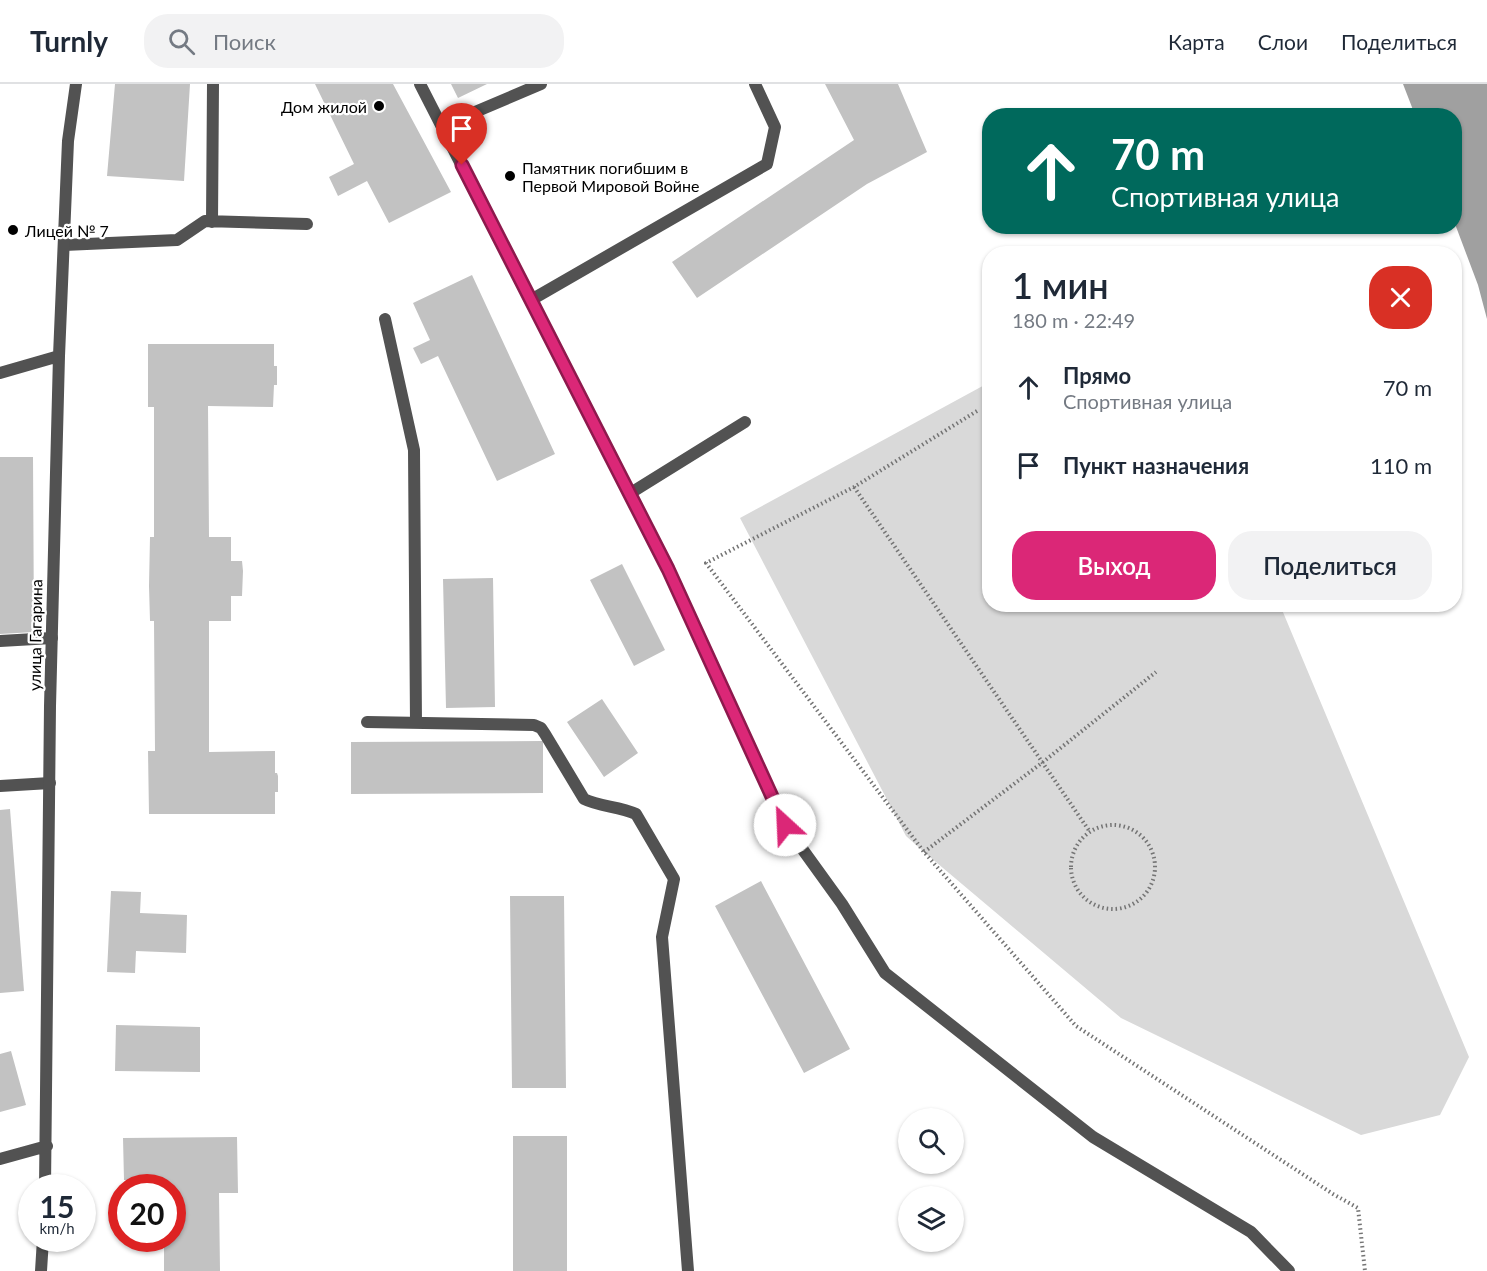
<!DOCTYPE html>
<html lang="ru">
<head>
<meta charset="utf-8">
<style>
  :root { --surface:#fff; --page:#f2f2f3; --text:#1f2937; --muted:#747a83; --line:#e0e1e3; --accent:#db2777 }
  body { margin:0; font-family:Lato,sans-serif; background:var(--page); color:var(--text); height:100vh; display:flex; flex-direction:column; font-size:22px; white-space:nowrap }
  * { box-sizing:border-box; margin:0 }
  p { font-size:20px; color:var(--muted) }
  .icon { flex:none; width:33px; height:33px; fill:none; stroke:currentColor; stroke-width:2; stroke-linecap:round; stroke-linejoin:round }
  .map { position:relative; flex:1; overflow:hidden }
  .details { position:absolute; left:982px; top:162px; width:480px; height:366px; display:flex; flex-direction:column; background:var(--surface); border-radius:24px; box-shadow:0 2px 4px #0004 }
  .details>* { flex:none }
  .guide { position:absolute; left:982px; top:24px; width:480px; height:126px; border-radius:24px; box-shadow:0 2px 4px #0004; background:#00695c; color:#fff; overflow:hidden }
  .buttons { position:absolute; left:898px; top:1024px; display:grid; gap:12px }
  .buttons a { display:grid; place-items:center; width:66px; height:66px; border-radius:50%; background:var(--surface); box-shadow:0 2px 4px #0004; font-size:30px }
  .speed { position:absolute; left:18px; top:1090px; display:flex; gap:12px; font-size:30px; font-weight:700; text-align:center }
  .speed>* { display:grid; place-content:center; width:78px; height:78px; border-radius:50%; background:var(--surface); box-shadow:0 2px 4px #0004; line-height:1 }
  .speed small { font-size:15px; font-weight:400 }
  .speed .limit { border:9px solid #d22; background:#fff; color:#111 }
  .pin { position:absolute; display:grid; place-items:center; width:51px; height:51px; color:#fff; margin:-62px -26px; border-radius:50% 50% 50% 0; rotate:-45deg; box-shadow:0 0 6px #0007 }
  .pin .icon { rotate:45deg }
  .me { position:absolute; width:66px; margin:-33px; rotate:335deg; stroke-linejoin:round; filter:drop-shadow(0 0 4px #0008) }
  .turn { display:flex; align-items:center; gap:21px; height:126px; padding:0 30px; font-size:27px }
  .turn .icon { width:78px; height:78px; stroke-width:2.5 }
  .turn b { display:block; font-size:42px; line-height:51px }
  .round { display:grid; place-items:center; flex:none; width:63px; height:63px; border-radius:24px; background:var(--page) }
  .overview { display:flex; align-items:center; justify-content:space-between; height:102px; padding:0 30px }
  h1 { font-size:36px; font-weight:600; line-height:45px }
  .primary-button { display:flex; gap:12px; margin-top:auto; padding:12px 30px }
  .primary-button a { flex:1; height:69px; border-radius:24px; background:var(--accent); color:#fff; font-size:24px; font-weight:600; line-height:69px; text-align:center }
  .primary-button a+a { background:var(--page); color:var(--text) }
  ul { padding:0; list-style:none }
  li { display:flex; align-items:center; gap:18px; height:78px; padding:0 30px }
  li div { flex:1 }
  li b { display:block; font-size:22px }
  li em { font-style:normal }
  header { display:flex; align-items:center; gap:36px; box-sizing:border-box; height:84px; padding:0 30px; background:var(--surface); border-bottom:2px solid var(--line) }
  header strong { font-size:28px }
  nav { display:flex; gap:33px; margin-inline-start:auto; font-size:21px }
  .search { width:420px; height:54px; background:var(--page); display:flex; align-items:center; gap:15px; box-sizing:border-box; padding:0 21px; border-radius:24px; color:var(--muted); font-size:22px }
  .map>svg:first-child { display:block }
  .green { fill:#d9d9d9 }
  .water { fill:#a0a0a0 }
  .building { fill:#c2c2c2 }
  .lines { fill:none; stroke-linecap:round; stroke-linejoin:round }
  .path { stroke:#747474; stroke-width:4; stroke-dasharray:1.5 3; stroke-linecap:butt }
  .lane { stroke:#525252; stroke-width:12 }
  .street { stroke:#525252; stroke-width:12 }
  .route-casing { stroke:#8e194d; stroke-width:15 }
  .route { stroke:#db2777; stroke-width:10 }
  .poi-dot { fill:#000; stroke:#fff; stroke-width:2 }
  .labels { text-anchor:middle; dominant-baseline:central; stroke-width:4.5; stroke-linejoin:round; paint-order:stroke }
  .poi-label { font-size:16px; fill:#000; stroke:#fff; text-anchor:start }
  .street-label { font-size:16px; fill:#000; stroke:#fff }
</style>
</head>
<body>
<header>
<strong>Turnly</strong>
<div class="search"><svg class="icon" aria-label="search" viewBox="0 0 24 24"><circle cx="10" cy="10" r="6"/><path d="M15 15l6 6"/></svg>Поиск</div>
<nav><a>Карта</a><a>Слои</a><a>Поделиться</a></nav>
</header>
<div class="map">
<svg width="1487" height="1187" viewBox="0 0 1487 1187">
  <rect width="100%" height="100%" fill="#fff"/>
  <path class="green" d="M990 298V520L1280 521 1469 973 1440 1031 1361 1051 1121 934 924 768 906 752 740 434Z"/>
  <path class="water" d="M1403 0H1487V235L1478 201 1455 140V32L1415 31Z"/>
  <path class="building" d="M115 0H190L184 97 107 92Z
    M315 0H393L451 108 389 139 367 97 338 112 329 93 354 80Z
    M451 0H487L458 14Z
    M825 0H898L927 68 867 100 697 214 672 178 854 56Z
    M472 191 555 370 497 397 438 272 421 280 413 264 430 256 413 219Z
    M148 260H274V282H277V301H274L273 323 208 322 209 453H231V477H242L243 487 242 512H231V537H209V668L275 667V689H277L278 692V708H275V730H149L148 667H155L154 537H150L149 502 150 453H154V323H148Z
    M0 373H33L34 548 0 550Z
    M622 480 665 566 634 582 590 496Z
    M493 494 495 623 446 624 443 495Z
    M602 615 638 669 604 693 567 638Z
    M543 657V709L351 710V658Z
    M10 725 24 907 0 909V726Z
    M761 797 850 965 804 989 715 822Z
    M111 807 141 808 140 829 187 831 186 869 136 867 135 889 107 888Z
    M510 812H564L566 1004H512Z
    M116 941 200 943V988L115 987Z
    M11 967 26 1021 0 1028V970Z
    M513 1052H567V1187H513Z
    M237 1053 238 1109H219L220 1187H164V1155H172V1104H163V1095L124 1096 123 1054Z"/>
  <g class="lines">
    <path class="path" d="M977 327 854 403 706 479 924 768 1076 942 1333 1110 1358 1124 1365 1187
      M854 403 1090 748
      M1071 783a42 42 0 1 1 84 0a42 42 0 1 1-84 0Z
      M924 768 1043 678 1156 588"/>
    <path class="lane" d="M442 42 541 0
      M212 138 213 0
      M64 161 177 156 205 137 307 140
      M531 216 767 80 775 43 755 0
      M385 235 414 366 416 639
      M629 410 745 338
      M668 485 785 741 842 820 885 889 1093 1053 1251 1148 1289 1187
      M0 557 52 554
      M367 638 534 641 541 644 545 650 584 715C600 723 619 722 636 730L674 795 662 853 688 1187
      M0 702 50 699"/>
    <path class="street" d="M420 0 668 485
      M0 289 59 272
      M0 1075 47 1062
      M45 1104 50 622 59 272 68 57 76 0
      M41 1187 43 1155"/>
  </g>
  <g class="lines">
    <g class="route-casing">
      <path id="route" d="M462 81 668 485 785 741"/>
    </g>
    <use href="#route" class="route"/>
  </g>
  <g class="poi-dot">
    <circle cx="379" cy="22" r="6"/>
    <circle cx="510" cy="92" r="6"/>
    <circle cx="13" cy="146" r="6"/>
  </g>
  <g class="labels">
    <g class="poi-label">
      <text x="367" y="22" text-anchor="end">Дом жилой</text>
      <text x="522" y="83">Памятник погибшим в<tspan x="522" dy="18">Первой Мировой Войне</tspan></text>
      <text x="25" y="146">Лицей № 7</text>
    </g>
    <g class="street-label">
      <text transform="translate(35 551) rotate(-89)">улица Гагарина</text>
    </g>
  </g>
</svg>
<div class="buttons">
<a><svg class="icon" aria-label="search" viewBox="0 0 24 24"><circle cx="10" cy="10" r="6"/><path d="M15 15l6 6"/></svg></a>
<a><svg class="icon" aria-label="layers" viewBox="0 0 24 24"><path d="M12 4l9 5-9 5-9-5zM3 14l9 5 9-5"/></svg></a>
</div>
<div class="speed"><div>15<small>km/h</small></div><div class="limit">20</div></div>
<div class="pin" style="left:462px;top:81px;background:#d93025"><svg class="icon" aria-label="arrive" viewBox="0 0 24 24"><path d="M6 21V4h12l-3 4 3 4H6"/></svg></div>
<svg class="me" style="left:785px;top:741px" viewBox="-20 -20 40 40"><circle r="19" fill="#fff"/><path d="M0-13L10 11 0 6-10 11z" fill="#db2777"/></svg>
<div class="guide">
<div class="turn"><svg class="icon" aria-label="ahead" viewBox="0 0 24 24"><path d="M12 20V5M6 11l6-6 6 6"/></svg><div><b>70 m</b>Спортивная улица</div></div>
</div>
<section class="details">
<div class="overview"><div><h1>1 мин</h1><p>180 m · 22:49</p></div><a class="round" style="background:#d93025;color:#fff"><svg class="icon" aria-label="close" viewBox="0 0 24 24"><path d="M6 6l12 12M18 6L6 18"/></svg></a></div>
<ul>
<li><svg class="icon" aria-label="ahead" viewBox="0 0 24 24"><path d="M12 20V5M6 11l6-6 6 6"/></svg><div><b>Прямо</b><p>Спортивная улица</p></div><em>70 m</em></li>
<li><svg class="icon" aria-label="arrive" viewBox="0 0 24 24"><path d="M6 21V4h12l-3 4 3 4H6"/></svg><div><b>Пункт назначения</b></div><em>110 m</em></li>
</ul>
<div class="primary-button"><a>Выход</a><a>Поделиться</a></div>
</section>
</div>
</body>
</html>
